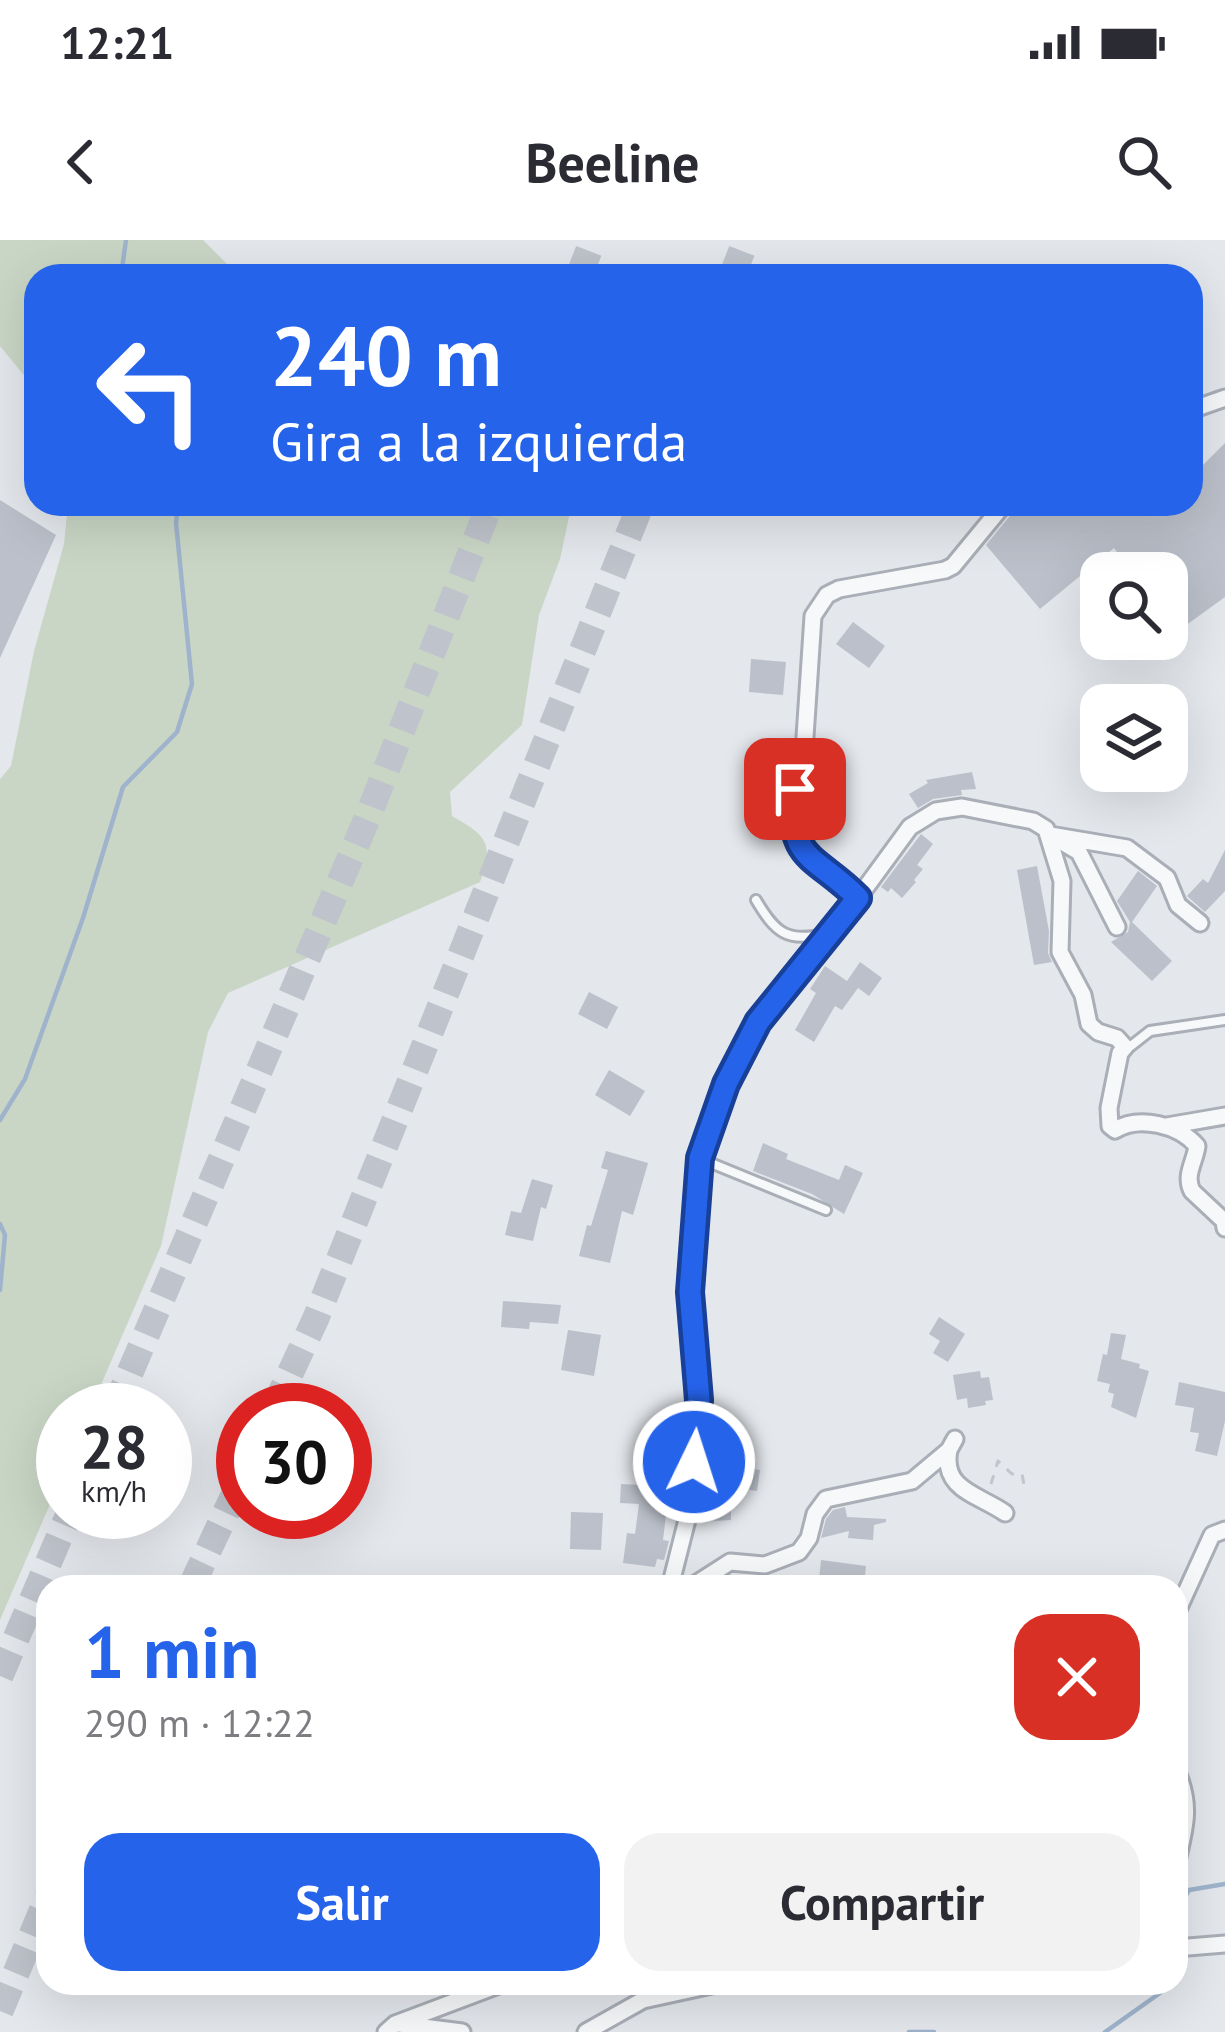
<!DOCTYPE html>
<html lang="es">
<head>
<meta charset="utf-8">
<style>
  :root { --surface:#fff; --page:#f2f2f3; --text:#2b2b33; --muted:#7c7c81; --accent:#2563eb }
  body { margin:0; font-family:"PT Sans",sans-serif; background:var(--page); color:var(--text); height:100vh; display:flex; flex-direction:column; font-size:45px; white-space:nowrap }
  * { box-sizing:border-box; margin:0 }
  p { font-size:39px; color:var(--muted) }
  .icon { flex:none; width:66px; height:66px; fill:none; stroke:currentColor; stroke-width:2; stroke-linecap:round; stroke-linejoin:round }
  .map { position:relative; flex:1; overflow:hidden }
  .details { position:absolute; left:36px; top:1335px; width:1152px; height:420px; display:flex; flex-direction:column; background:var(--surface); border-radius:36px; box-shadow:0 12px 48px #0002 }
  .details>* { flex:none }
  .top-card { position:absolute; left:24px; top:24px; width:1179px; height:252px; border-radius:36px; box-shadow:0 12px 48px #0002; background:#2563eb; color:#fff; overflow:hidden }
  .tools { position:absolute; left:1080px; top:312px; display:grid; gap:24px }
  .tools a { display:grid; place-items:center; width:108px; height:108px; border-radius:24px; background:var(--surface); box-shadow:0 12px 48px #0002; font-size:60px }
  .speed { position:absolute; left:36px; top:1143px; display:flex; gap:24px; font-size:60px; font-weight:700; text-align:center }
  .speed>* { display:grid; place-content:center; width:156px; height:156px; border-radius:50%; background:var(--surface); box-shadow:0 12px 48px #0002; line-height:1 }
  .speed small { font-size:30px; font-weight:400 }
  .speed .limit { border:18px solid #d22; background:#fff; color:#111 }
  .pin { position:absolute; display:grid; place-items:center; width:102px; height:102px; color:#fff; margin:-51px; border-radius:24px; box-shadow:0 6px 18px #0006 }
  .me { position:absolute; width:132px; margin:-66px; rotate:4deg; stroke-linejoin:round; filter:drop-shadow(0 0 9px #0008) }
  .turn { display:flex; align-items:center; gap:42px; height:252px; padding:0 48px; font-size:54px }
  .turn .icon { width:156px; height:156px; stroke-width:2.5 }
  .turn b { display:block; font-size:84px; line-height:102px }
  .round { display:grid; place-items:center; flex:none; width:126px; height:126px; border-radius:36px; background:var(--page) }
  .headline { display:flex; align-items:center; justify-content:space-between; height:204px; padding:0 48px }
  h1 { font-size:72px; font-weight:700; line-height:90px; color:var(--accent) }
  .cta { display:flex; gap:24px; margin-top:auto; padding:24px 48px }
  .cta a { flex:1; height:138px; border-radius:36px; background:var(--accent); color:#fff; font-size:48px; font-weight:700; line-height:138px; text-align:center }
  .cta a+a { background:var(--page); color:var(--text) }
  .status { display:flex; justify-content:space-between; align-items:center; height:84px; padding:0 60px; background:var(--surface); direction:ltr }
  .status svg { height:33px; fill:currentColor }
  header { display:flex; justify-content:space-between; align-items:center; height:156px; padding:0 48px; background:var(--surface); font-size:54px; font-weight:700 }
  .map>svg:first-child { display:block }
  .green { fill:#c9d6c5 }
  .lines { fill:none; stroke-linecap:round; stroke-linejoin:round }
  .stream { stroke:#9fb4cc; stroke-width:4.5 }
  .building { fill:#bbc0ca }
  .trunk-tunnel { stroke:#bfc3cb; stroke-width:27; stroke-dasharray:27 14; stroke-linecap:butt }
  .service-casing { stroke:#a9aeb7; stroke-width:14 }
  .minor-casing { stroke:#a9aeb7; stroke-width:21 }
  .path { stroke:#c2c5cb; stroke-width:3; stroke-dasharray:9 9; stroke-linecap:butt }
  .service { stroke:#f7f8fa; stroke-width:8 }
  .minor { stroke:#f7f8fa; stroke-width:15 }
  .route-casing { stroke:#184099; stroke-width:30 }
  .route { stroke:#2563eb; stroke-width:21 }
</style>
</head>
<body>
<div class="status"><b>12:21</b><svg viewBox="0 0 49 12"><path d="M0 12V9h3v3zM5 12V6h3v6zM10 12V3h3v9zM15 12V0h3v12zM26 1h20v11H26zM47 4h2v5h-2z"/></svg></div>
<header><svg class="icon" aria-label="back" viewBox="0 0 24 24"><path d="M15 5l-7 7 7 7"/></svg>Beeline<svg class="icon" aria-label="search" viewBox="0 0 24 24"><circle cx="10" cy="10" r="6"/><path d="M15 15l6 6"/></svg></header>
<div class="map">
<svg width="1225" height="1792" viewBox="0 0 1225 1792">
  <rect width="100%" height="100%" fill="#e4e7ec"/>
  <path class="green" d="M0 0H203L239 36H36V150L0 106Z
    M68 264H566L570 272 560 319 539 375 522 485 450 552 452 576C486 595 495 604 480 642L228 753 208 792 161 1006 90 1170H63V1234L0 1380V539L11 526 34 411 64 304Z"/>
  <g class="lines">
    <path class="stream" d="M121 36 126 0
      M0 880 25 839 83 678 123 547 177 492 192 444 176 283 178 264
      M0 984 5 995 0 1050
      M1176 1672 1189 1650 1225 1644
      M909 1792H934
      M1105 1792 1160 1753 1165 1743"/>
  </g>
  <path class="building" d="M1225 203V357L1167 399V333H1131L1114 308 1040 369 986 305 1013 272 1016 264H1191V237Z
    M0 260 56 295 0 418Z
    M853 382 885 406 869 428 836 404Z
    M751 419 786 422 783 455 749 452Z
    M972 532 976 549 961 550 962 555 933 559 918 568 909 554 928 543 926 540Z
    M921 594 933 604 917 625 923 629 914 640 916 642 902 658 891 648 888 652 881 647Z
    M1225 610V651L1205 672 1187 656 1203 639 1208 643Z
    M1037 626 1049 691 1048 713 1052 722 1034 725 1017 630Z
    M1138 631 1157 646 1132 682 1172 721 1152 741 1111 702 1128 692 1130 682 1117 661Z
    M860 722 882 738 869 756 858 748 842 770 835 766 814 802 795 790 816 753 810 749 825 726 847 741Z
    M589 752 618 767 607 789 578 774Z
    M609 830 645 851 630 876 595 855Z
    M763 903 788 914 786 919 839 940 845 925 863 933 844 974 812 954 753 931Z
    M606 911 648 923 633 975 622 971 610 1023 579 1016 587 985 591 986 608 930 601 928Z
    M532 939 553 945 546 969 541 967 533 1001 505 995 511 971 521 973Z
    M503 1061 561 1065 558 1084 530 1082 529 1089 501 1087Z
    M939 1077 965 1094 948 1122 933 1113 940 1101 929 1094Z
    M568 1090 601 1095 594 1136 561 1130Z
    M1111 1093 1126 1095 1121 1119 1140 1124 1139 1128 1149 1131 1136 1178 1111 1167 1114 1154 1108 1152 1110 1144 1097 1141 1103 1114 1107 1115Z
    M980 1131 981 1138 989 1137 993 1160 985 1161 986 1165 968 1168 967 1158 957 1160 953 1135Z
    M1179 1142 1225 1152V1181L1217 1216 1195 1211 1199 1193 1190 1192 1194 1168 1175 1165Z
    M722 1211H730V1226L760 1230 757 1251 731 1247V1280L699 1282 706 1257 716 1258Z
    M621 1244 677 1247 676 1267H667L663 1300 669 1301 664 1320 657 1319 655 1327 623 1323 627 1293 635 1294 639 1264 620 1263Z
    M845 1267 847 1277 886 1279V1282L874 1285 873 1300 848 1298 849 1291 821 1298 826 1279 833 1270Z
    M571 1272 603 1273 601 1310 570 1309Z
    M821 1320 866 1326 864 1347 843 1346 844 1343 819 1340Z"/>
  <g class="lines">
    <path class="trunk-tunnel" d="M579 36 593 0
      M732 36 746 0
      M114 1170 369 574 490 264
      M273 1170 316 1078 641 264
      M191 1347 243 1236
      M0 1436 70 1272
      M0 1771 48 1657"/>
    <g class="service-casing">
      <path id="service" d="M756 660C775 692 787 704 827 693
        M1127 809 1150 791 1225 780
        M701 919 826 970"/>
    </g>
    <g class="minor-casing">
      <path id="minor" d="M1191 170 1225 158
        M1050 595 1127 608 1167 638 1178 665 1200 683
        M1057 599 1079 612 1117 687
        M858 658 910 587 936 571 962 567 1033 581 1046 589 1062 641 1060 712 1083 755 1089 784 1098 792 1117 798 1125 807 1120 813 1109 868 1110 886 1115 890C1139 875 1179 885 1197 906 1195 922 1184 935 1192 951L1224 981 1225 988
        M1167 886 1225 876
        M949 1210C941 1250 980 1255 1005 1273
        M670 1347 690 1268 698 1177 690 1052 700 918 726 845 757 782 858 658 802 612 796 597 794 559 804 512 813 376 827 355 839 349 945 330 953 326 1004 264
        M691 1347 730 1322 765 1325 799 1312 809 1298 815 1274 826 1259 912 1241 949 1210 955 1199
        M1176 1374 1212 1295 1225 1290
        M1176 1530C1192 1565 1185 1588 1176 1625
        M1176 1708 1225 1704
        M399 1784 462 1792
        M386 1792 395 1784 504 1743
        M586 1792 643 1760 721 1743"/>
    </g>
    <path class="path" d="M991 1244 998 1221 1012 1234H1022L1025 1250"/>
    <use href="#service" class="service"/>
    <use href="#minor" class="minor"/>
  </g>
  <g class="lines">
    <g class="route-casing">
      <path id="route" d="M694 1222 699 1160 690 1052 700 918 726 844 758 782 858 658C816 615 786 622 795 549"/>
    </g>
    <use href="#route" class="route"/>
  </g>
</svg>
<div class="tools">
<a><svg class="icon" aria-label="search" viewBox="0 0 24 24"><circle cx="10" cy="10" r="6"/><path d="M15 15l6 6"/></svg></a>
<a><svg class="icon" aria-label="layers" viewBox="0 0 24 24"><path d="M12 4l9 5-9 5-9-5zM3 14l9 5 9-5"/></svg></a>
</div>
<div class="speed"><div>28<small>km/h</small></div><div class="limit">30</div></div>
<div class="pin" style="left:795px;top:549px;background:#d93025"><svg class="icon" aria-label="arrive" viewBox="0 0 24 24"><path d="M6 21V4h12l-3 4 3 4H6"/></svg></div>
<svg class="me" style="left:694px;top:1222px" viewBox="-20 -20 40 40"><circle r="17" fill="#2563eb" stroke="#fff" stroke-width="3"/><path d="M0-11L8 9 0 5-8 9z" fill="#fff"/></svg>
<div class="top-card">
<div class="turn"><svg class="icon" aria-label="left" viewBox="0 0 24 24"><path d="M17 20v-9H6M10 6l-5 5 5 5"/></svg><div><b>240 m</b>Gira a la izquierda</div></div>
</div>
<section class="details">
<div class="headline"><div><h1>1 min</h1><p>290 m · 12:22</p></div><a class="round" style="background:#d93025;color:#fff"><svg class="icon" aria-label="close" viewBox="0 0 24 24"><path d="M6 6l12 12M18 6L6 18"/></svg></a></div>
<div class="cta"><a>Salir</a><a>Compartir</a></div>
</section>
</div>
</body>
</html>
